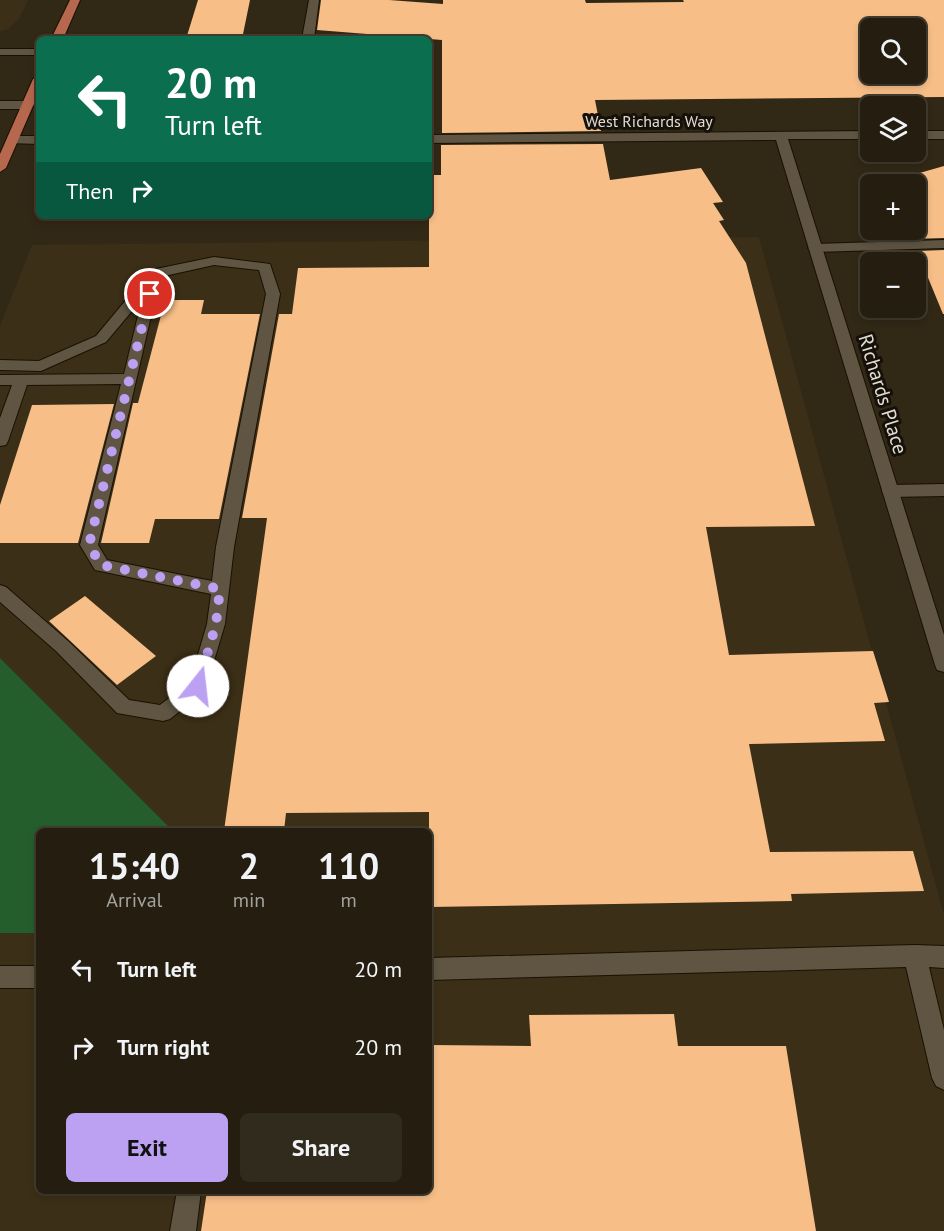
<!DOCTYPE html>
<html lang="en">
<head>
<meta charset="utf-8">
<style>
  :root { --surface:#251e10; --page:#312b1e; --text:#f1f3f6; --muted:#a3a29f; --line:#423c30; --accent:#bca0f2 }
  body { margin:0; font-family:"PT Sans",sans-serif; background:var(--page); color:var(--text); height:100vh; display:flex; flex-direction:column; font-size:22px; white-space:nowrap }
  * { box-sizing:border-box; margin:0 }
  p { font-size:20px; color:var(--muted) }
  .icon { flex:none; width:33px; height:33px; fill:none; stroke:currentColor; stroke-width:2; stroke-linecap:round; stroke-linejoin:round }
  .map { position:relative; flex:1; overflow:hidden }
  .side { position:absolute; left:36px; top:828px; width:396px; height:366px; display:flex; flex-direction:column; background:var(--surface); border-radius:9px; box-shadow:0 3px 9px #0003,0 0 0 2px var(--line) }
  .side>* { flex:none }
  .banner { position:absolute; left:36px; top:36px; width:396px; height:183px; border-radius:9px; box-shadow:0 3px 9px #0003,0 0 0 2px var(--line); background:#0b6e4f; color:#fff; overflow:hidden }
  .controls { position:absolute; left:860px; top:18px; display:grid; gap:12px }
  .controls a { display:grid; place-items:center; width:66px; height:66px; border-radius:9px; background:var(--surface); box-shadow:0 3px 9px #0003,0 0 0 2px var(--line); font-size:30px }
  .pin { position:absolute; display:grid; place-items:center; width:51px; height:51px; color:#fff; margin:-26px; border:3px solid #fff; border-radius:50%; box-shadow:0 2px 6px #0007 }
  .me { position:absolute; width:66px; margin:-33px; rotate:16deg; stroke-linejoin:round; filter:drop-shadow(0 0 4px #0008) }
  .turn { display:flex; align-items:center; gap:21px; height:126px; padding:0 30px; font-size:27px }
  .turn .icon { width:78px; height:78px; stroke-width:2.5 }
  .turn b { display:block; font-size:42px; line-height:51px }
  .then { display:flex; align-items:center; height:57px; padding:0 30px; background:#0003; gap:12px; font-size:22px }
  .eta { display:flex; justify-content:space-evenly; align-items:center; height:102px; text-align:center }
  .eta b { font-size:36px; font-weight:600; line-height:42px }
  .primary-button { display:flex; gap:12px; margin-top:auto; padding:12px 30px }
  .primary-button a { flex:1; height:69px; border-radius:9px; background:var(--accent); color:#111; font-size:24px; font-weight:600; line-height:69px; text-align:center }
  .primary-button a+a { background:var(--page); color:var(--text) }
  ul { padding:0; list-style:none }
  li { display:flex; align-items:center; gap:18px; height:78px; padding:0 30px }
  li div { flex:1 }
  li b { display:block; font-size:22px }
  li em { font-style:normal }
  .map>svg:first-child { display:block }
  .built { fill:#3c2f17 }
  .green { fill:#255e2d }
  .building { fill:#f7be88; fill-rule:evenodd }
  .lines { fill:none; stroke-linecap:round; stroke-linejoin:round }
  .lane-casing { stroke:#191102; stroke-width:2 }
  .street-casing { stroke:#191102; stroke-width:2 }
  .primary-casing { stroke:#191102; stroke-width:2 }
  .lane { fill:#5f5542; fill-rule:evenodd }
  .street { fill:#5f5542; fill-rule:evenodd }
  .primary { fill:#b5684d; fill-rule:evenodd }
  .route { stroke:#bca0f2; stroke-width:10; stroke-dasharray:0 18 }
  .labels { text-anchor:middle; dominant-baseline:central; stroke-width:6; stroke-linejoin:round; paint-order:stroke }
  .far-street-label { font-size:16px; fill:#e2dcd1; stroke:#15110a }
  .street-label { font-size:20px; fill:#e2dcd1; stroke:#15110a }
</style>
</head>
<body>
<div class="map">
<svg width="944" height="1231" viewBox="0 0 944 1231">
  <rect width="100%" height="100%" fill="#312816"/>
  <path class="built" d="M0 0H28L19 19 8 29 0 32Z
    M759 237 944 915V1231H0V933H39V1191H429V831H173L0 658V326L32 245Z"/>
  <path class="green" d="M0 658 173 831H39V933H0Z"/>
  <path class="building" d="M198 0H250L242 39H186Z
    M321 0H389L443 4V0H585L586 3 684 2 683 0H944V97L595 100 601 131 442 133V40L317 30ZM870 28H915V74H870Z
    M603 144 610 180 701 168 723 202 713 203 724 220 719 221 746 263 815 526 706 527 729 655 873 651 889 702 874 703 885 741 749 744 770 852 913 851 924 891 791 894 792 901 429 907V812L286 813 284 831H224L267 518H242L279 314H292L298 268 429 267V175H441V145Z
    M944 166V238L912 239 908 230H915V184H881Z
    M944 250V314H943L917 251Z
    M165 300H204L201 314H260L219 519H155L149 543H101L133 403H138Z
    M114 404 78 543H0V505L32 405Z
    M85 596 156 656 117 685 49 621Z
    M674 1014 678 1046H786L816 1231H201L207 1191H429V1045L531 1046 529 1015Z"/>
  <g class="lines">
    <g class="lane-casing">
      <path id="lane" d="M0 101H28L34 105 28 109H0Z
        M944 240V248L815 252 808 248 815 244Z
        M214 257 270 264 280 294 234 547 225 624 205 691 170 719 163 721 117 713 56 651 0 602V585L6 587 68 641 129 700 160 705 190 682 207 624 211 594 95 570 80 545 121 384 27 385 8 441 6 445 0 446V418L12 385H0V375L124 374 142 299 106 342 41 371 0 370V360L39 361 96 336 151 270ZM214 265 259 270 266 294 216 547 212 581 107 560 98 545 160 277Z
        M944 484V496L890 497 884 495 882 491 884 487 890 485Z
        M915 945 944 946V968L929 967 944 1030V1090L936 1086 932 1078 906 967 429 980V958Z
        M0 966H39V988H0Z
        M177 1191H201L196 1231H170Z"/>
    </g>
    <g class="street-casing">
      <path id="street" d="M309 0H319L314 39H302Z
        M0 49H39V55H0Z
        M870 131V139H788L944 635V672L937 670 935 665 776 140 429 143V135Z
        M915 131H944V139H915Z
        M12 136H39V144L8 143V137Z"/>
    </g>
    <g class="primary-casing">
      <path id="primary" d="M70 0H80L63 39H51Z
        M39 76V92L6 168 0 172V154L33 79Z"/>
    </g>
    <use href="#lane" class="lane"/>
    <use href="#street" class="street"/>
    <use href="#primary" class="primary"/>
  </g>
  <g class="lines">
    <path class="route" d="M150 294 89 545 101 565 220 589 216 624 198 686"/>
  </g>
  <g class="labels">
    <g class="far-street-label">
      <text x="649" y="121">West Richards Way</text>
    </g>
    <g class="street-label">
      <text transform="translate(883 394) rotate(73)">Richards Place</text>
    </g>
  </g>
</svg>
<div class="controls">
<a><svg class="icon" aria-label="search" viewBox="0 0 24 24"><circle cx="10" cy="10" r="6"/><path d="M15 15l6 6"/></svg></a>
<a><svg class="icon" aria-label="layers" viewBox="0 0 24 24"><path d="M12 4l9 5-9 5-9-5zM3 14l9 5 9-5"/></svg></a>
<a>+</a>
<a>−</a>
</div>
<div class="pin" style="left:150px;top:294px;background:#d93025"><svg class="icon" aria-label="arrive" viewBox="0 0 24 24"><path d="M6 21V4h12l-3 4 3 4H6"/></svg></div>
<svg class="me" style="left:198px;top:686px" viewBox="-20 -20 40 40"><circle r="19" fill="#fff"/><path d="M0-13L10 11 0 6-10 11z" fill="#bca0f2"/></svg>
<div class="banner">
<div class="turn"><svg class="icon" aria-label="left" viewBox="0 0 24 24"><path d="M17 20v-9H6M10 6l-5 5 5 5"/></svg><div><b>20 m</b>Turn left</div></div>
<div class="then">Then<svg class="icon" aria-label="right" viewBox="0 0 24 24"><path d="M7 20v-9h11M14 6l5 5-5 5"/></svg></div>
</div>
<section class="side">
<div class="eta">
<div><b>15:40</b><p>Arrival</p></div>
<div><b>2</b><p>min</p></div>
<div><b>110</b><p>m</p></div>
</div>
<ul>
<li><svg class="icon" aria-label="left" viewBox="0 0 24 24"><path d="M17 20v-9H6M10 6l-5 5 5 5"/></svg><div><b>Turn left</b></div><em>20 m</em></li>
<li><svg class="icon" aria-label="right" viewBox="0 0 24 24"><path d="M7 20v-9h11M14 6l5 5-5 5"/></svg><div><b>Turn right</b></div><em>20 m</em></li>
</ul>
<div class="primary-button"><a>Exit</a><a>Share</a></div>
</section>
</div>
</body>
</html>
